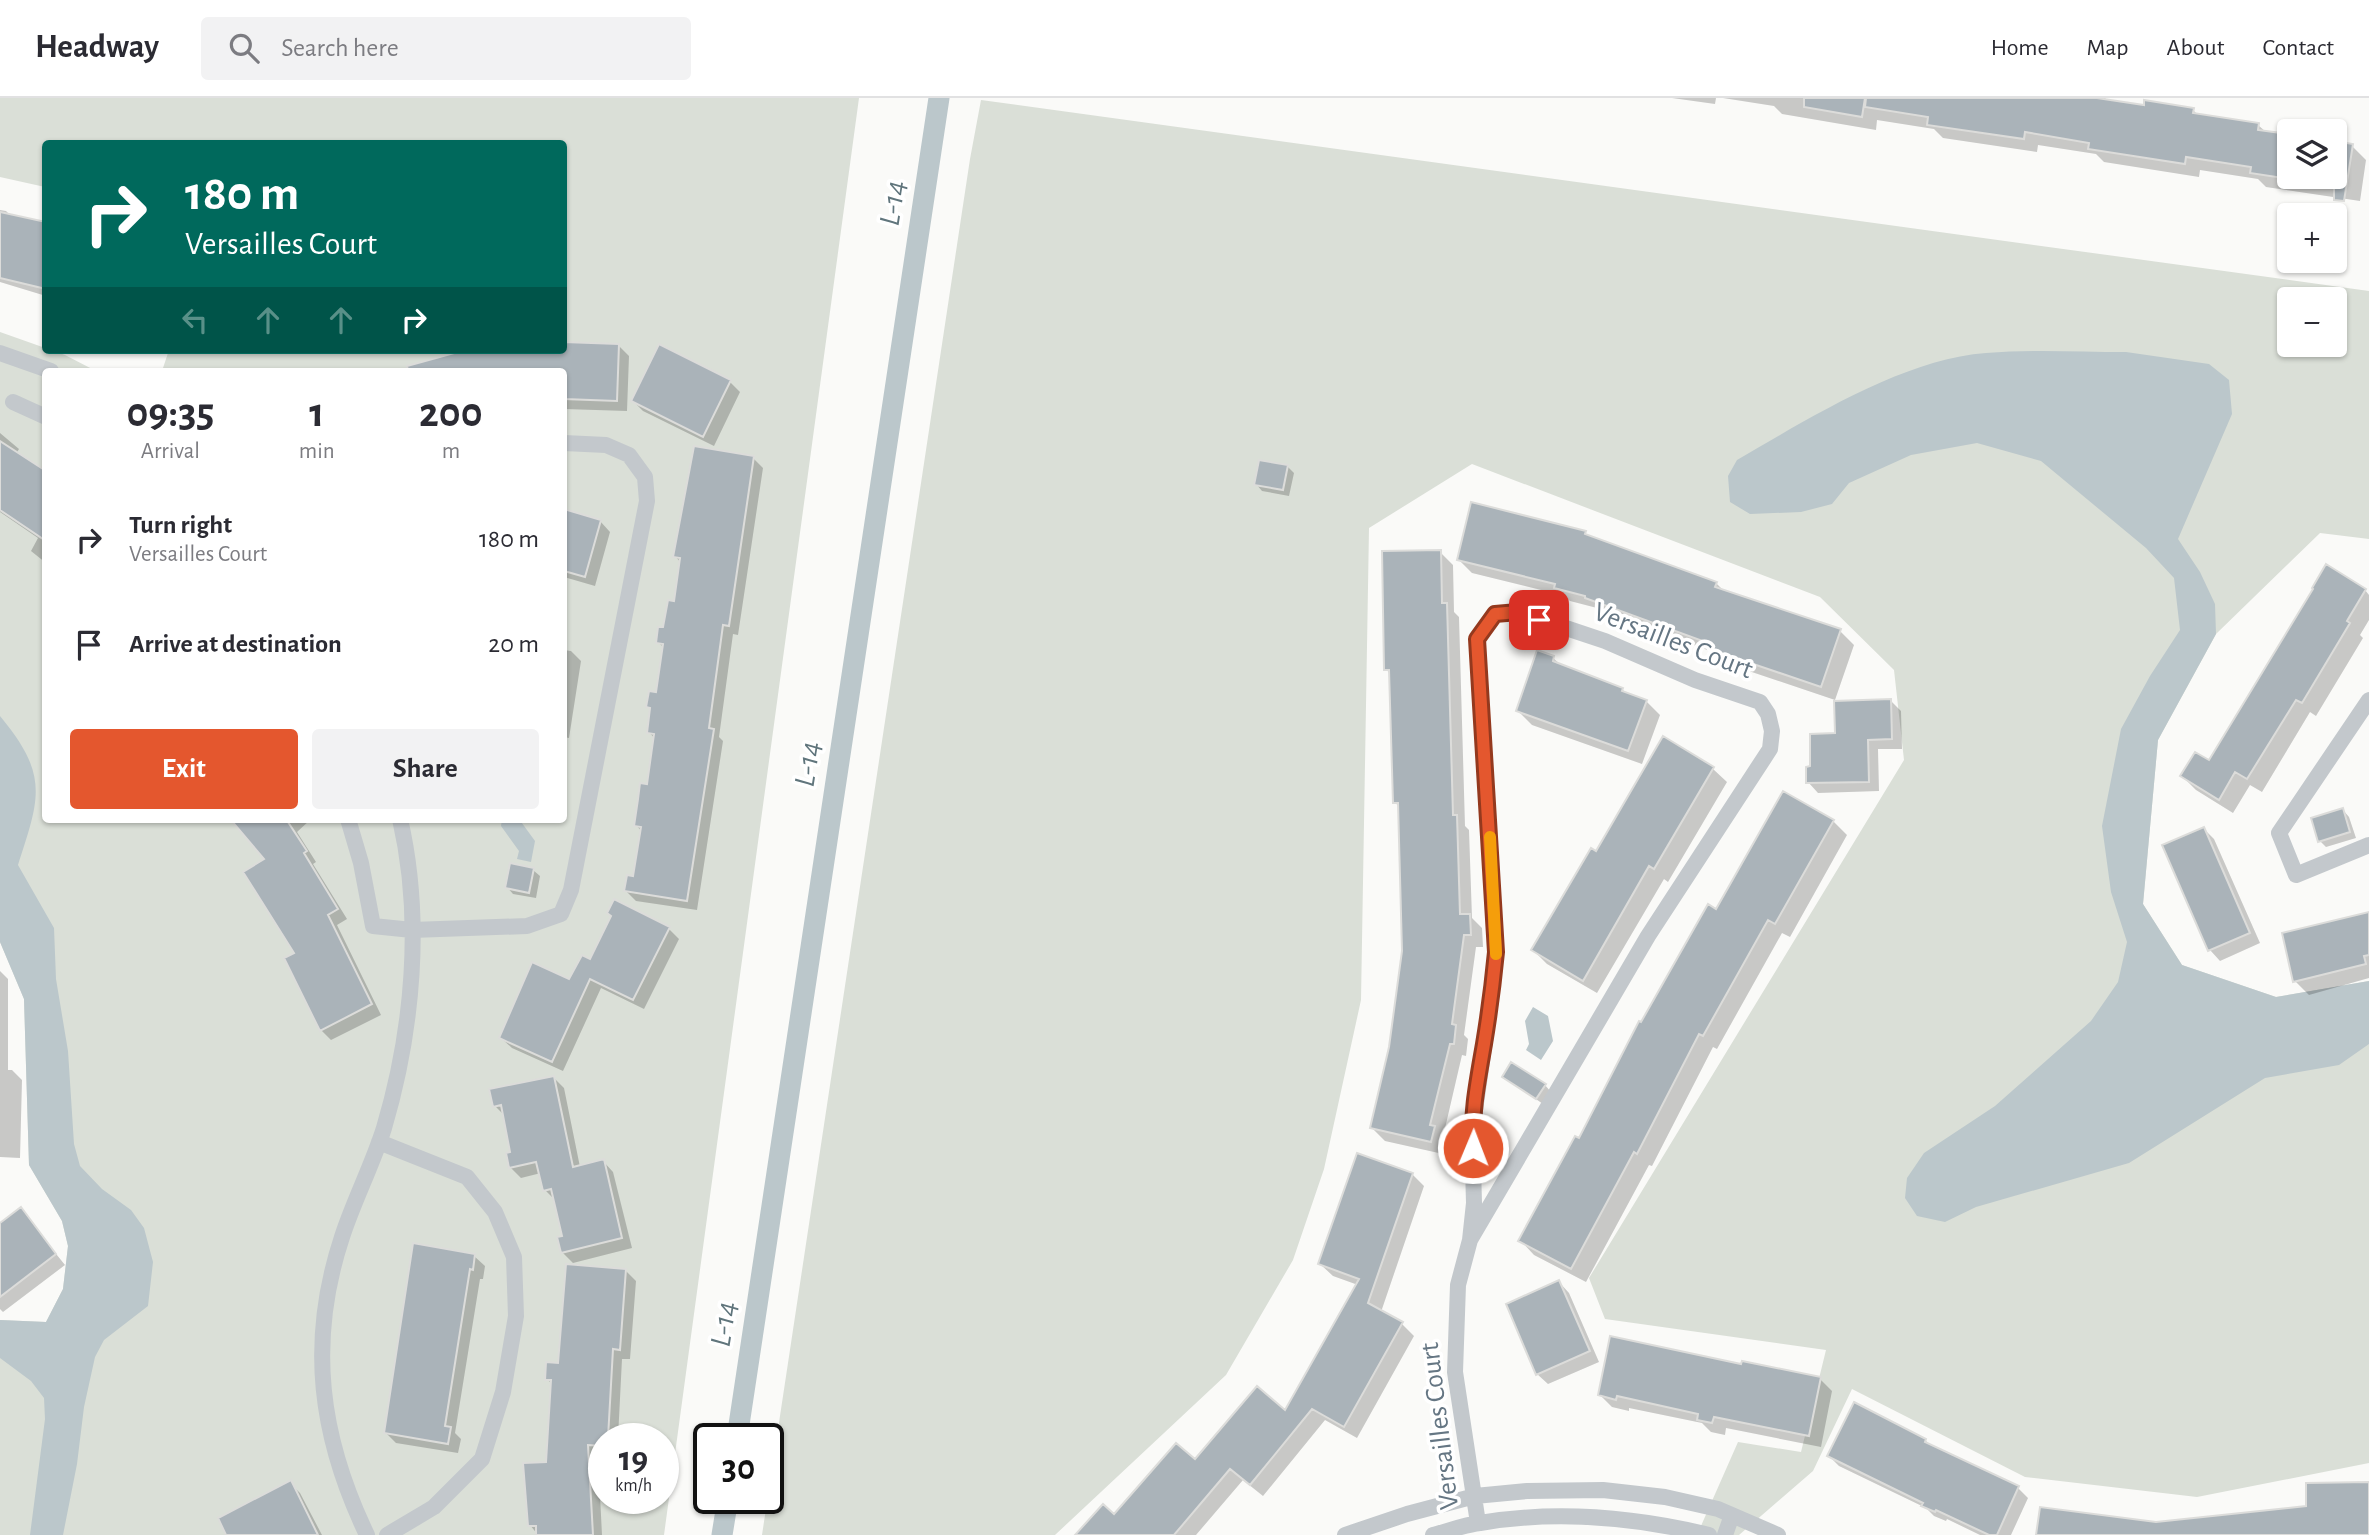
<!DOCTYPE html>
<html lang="en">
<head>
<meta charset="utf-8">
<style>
  :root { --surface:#fff; --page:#f2f2f3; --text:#2b2b33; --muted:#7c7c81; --line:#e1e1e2; --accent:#e4572e }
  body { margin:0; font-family:"Alegreya Sans",sans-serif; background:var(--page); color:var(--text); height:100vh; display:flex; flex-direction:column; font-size:26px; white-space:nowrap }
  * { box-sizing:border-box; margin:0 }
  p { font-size:23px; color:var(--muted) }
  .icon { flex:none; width:38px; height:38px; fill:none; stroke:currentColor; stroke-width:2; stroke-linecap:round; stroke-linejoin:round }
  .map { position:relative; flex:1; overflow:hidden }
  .drawer { position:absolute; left:42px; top:270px; width:525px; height:455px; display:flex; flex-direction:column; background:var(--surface); border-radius:7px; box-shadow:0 2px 5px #0004 }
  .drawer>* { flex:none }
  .banner { position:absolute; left:42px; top:42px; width:525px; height:214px; border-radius:7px; box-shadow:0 2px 5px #0004; background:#00695c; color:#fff; overflow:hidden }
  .fabs { position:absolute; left:2277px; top:21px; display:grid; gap:14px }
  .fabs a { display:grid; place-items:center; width:70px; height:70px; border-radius:7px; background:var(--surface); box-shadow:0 2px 5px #0004; font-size:35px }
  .speed { position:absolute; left:588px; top:1325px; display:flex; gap:14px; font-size:35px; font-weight:700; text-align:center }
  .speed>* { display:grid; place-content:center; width:91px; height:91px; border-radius:50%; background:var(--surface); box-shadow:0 2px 5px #0004; line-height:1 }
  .speed small { font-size:18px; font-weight:400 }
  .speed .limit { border:4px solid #111; border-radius:10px; background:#fff; color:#111 }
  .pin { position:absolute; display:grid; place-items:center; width:60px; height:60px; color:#fff; margin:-30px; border-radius:14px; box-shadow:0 4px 10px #0006 }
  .me { position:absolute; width:77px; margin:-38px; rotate:1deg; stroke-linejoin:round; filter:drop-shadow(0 0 5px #0008) }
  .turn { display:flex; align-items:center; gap:24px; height:147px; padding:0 28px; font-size:32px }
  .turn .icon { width:91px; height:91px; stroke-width:2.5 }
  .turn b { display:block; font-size:49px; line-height:60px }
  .lanes { display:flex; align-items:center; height:66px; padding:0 28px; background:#0003; justify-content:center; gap:35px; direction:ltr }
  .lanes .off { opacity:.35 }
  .eta { display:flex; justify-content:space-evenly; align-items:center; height:119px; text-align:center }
  .eta b { font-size:42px; font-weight:600; line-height:49px }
  .action { display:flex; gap:14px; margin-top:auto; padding:14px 28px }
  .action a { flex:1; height:80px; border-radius:7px; background:var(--accent); color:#fff; font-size:28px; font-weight:600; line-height:80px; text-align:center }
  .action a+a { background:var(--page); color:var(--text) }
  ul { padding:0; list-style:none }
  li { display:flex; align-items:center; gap:21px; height:105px; padding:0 28px }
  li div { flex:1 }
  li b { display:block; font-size:26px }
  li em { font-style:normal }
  header { display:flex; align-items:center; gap:42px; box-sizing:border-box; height:98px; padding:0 35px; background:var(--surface); border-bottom:2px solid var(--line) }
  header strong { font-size:33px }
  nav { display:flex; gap:38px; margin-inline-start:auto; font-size:24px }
  .search { width:490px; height:63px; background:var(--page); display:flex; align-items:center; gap:18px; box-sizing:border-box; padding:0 24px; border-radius:7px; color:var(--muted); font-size:26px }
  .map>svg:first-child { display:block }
  .green { fill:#dadfd7; fill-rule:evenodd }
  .water { fill:#bbc7cb }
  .shadow { fill:#0003 }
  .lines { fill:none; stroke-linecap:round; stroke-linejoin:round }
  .canal { stroke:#bbc7cb; stroke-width:21 }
  .building { fill:#aab3b9; stroke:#dcdcda; stroke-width:2 }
  .minor { stroke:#c3c8cc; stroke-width:16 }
  .route-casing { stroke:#94391e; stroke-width:18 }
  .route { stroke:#e4572e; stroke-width:12 }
  .slow { stroke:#f59e0b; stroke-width:12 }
  .labels { text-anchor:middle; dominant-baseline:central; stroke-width:7; stroke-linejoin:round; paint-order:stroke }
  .street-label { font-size:28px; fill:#657683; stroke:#fff }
  .water-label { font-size:30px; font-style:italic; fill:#60757c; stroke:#fff }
</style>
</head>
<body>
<header>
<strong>Headway</strong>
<div class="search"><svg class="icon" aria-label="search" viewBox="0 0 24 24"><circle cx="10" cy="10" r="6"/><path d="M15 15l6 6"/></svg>Search here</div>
<nav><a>Home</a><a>Map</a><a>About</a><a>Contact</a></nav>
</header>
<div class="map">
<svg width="2369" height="1437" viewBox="0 0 2369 1437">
  <rect width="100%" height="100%" fill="#fafaf8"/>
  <path class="green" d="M0 0H859L664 1437H0V1222L46 1224 63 1191 68 1148 62 1123 29 1067 24 901 0 844V234L65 257 96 273H46V721H564V273H162L169 252H564V46H46L45 89 0 79ZM604 1340H663V1400H604Z
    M981 2 2369 193V441L2320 435 2216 536 2158 642 2143 806 2182 867 2276 899 2369 883V1365L2197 1399 2025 1379 1852 1291 1813 1373 1739 1437H1697L1738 1344 1801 1354 1826 1252 1605 1221 1589 1180 1904 662 1894 572 1820 499 1472 366 1369 430 1361 902 1324 1071 1293 1162 1226 1277 1055 1437H762L970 61ZM2289 201H2334V247H2289Z"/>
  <path class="water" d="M2126 254 2209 266 2229 282 2232 316 2178 441 2200 474 2215 506 2216 536 2158 642 2143 806 2182 867 2276 899 2369 883V946L2339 967 2265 980 2129 1065 1976 1109 1945 1124 1917 1118 1905 1100 1907 1080 1924 1055 1995 1008 2091 923 2118 884 2127 844 2111 794 2102 728 2121 631 2150 578 2180 532 2174 480 2146 450 2041 363 1977 345 1911 357 1849 385 1832 406 1801 414 1750 416 1730 404 1728 378 1737 362C1808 321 1903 261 1986 255 2032 251 2080 254 2126 254Z
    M0 618C49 677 40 699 18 767L54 830 56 881 68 953 74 1046 80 1068 102 1091 131 1112 144 1130 153 1164 148 1208 104 1242 95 1259 84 1309 77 1366 63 1437H30L45 1321 44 1300 31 1283 0 1260V1222L46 1224 63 1191 68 1148 62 1123 29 1067 24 901 0 844Z
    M502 721H519L535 743 531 764 517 761 519 753 501 728Z
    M1533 909 1548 918 1553 943 1541 962 1526 952 1529 946 1525 923Z"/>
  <path class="shadow" d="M1672 0H1716L1715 6Z
    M1723 0H2105L2109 4 2145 9 2193 12 2199 18 2258 27 2266 34 2289 38V79H2334L2352 48 2366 62 2360 103 2266 89 2258 81 2200 72 2199 79 2104 64 2096 56 2038 47 2037 54 1943 40 1934 31 1877 22 1876 32 1782 16 1774 8Z
    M0 112 6 113 11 118 46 126V198L0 184Z
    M564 245 619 248 629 258 627 313 564 311V273H413L472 252H564Z
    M730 284 740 294 714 348 643 313 633 303Z
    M0 335 19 351 16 356 46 376V465L31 453 38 440 0 414Z
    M753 360 763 370 738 537 733 536 719 639 723 643 697 812 636 803 626 793 635 780 642 734 636 727 648 688 655 641 649 634 652 612 648 609 657 596 664 550 658 544 675 505 681 465 675 458Z
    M1287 368 1294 375 1289 398 1262 393 1256 386Z
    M564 413 600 423 610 434 595 488 564 479Z
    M1585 435 1591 440 1716 485 1725 494 1840 533 1854 547 1835 602 1725 565 1716 555 1601 514 1597 510 1570 503 1565 498 1472 475 1458 461Z
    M1440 454 1453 467 1454 514 1459 519 1465 728 1469 732 1472 820 1482 830 1483 849H1476L1464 937 1468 941 1466 958 1462 957 1443 1039 1447 1042 1443 1056 1385 1043 1372 1030 1391 949 1404 853 1400 709 1394 704 1390 576 1386 571Z
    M2365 492 2369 497V522L2360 537 2363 540 2316 618 2310 614 2262 694 2250 687 2233 715 2196 692 2182 678 2210 665Z
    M564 552 571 553 581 563 569 640 564 639Z
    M1553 560 1562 568 1622 591 1629 598 1646 603 1660 617 1642 666 1532 627 1518 613Z
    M1891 603 1901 613 1902 651H1878L1879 693 1818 695 1808 684 1812 670 1837 637Z
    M1664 641 1713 671 1727 684 1668 784 1664 781 1597 895 1547 866 1533 852 1596 755Z
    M2343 712 2349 719 2356 740 2326 749 2320 743Z
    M233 721 310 722 297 734 316 764 313 766 347 821 337 827 381 917 331 942 321 932 266 761Z
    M1833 723 1847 737 1790 839 1782 835 1717 951 1713 949 1652 1068 1649 1067 1586 1184 1534 1157 1521 1143 1580 1043 1642 926Z
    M2204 731 2214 741 2260 845 2220 863 2210 852 2164 748Z
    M533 772 540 778 536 800 513 796 507 789Z
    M2369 815V880L2309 897 2295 883Z
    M669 831 679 841 644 911 601 890 563 973 512 950 501 940 570 884 591 863Z
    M0 873 8 881V972H12L22 982 20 1060 0 1059Z
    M1504 979 1545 987 1551 994 1543 1006Z
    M554 980 564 990 580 1069 603 1063 613 1074 632 1150 573 1165 562 1154 564 1139 556 1103 545 1092 541 1075 521 1080 510 1069 512 1055 505 1018 495 1008Z
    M1412 1076 1424 1088 1381 1214 1402 1226 1414 1238 1357 1340 1325 1322 1263 1398 1243 1382 1196 1437H1077L1115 1419 1196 1364 1286 1315 1358 1187 1333 1178 1320 1166Z
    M20 1111 65 1167 3 1214 0 1211V1127Z
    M474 1158 485 1168 483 1181H480L455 1335 461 1341 458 1355 396 1345 386 1335Z
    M625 1172 636 1183 630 1261H622L618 1340H604V1357H598L602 1437H538L530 1427 548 1366 553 1287 547 1281 560 1267Z
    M1559 1184 1569 1195 1599 1264 1548 1286 1537 1276Z
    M1743 1268 1820 1281 1832 1293 1821 1349 1726 1330 1725 1337 1711 1334 1702 1325 1629 1310V1313L1612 1309 1600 1297Z
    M1925 1342 1933 1350 2018 1390 2028 1400 2011 1437H1980L1947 1421 1946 1423 1934 1418 1926 1410 1839 1368 1829 1358Z
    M290 1385 300 1395 322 1437H228Z"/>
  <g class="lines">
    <path class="canal" d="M737 1340 939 0
      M722 1437 728 1400"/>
  </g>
  <path class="building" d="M1804 0H1865L1862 19 1804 9Z
    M1866 0H2097L2144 7V2L2194 10 2193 15 2259 25 2258 32 2289 36V81L2250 75 2251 69 2186 59 2185 66 2088 51 2089 45 2025 34 2024 41 1927 27 1928 19 1865 9Z
    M2334 43 2353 46 2344 103 2334 102Z
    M0 114 46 124V191L0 180Z
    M564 244 619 246 617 303 564 301V273H408L407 268 465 252H564Z
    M659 246 731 282 703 339 631 303Z
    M0 343 46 373V443L0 412Z
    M694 348 754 358 729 528 723 527 709 630 714 631 687 803 624 793 627 777 633 778 641 729 634 728 638 701 640 685 647 686 654 636 647 635 650 610 646 609 649 593 656 594 663 546 656 545 658 529H663L668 502 674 503 680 460 673 459Z
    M1259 362 1288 367 1283 392 1254 387Z
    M1471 404 1586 433 1585 436 1717 484 1715 489 1841 531 1821 589 1709 551 1711 546 1585 500V498L1554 490 1555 486 1457 462Z
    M564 411 601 422 585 479 564 473Z
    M1441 452 1442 505H1447L1453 717H1457L1460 816H1470L1471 837H1464L1452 926 1456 927 1454 946H1450L1430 1027 1435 1028 1431 1044 1370 1030 1389 949 1402 853 1398 705H1393L1389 572H1384L1382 453Z
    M2326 466 2366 491 2347 523 2350 525 2302 605 2296 602 2247 681 2235 674 2219 702 2180 678 2195 654 2209 662 2313 491 2312 490Z
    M1537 552 1554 558 1553 563 1623 590 1622 593 1647 602 1628 653 1516 613Z
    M1891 601 1892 641 1868 642 1869 684 1806 685V669L1810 668V636L1835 635 1834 603Z
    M1663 638 1714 669 1654 771 1649 768 1583 883 1531 852 1591 750 1596 753Z
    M1783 693 1834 722 1775 826 1768 822 1703 938 1699 936 1637 1056 1634 1054 1571 1171 1518 1143 1575 1038 1579 1040 1639 923 1641 924 1708 806 1716 811Z
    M2343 710 2350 734 2318 744 2311 720Z
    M230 721H286L307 753 304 755 338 811 328 817 372 906 320 933 284 860 294 855 243 774 264 761Z
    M2204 729 2250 835 2208 853 2162 747Z
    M510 765 534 770 529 795 505 790Z
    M614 801 670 829 633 902 590 881 552 964 499 940 532 864 569 881 582 857 590 861 611 818 607 815Z
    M2369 814V857L2364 858 2366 866 2293 884 2282 835Z
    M1511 964 1546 986 1536 1001 1502 979Z
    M554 978 573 1069 604 1061 622 1140 561 1155 557 1139 562 1138 551 1091 543 1093 536 1064 509 1070 506 1055 510 1054 501 1007 493 1009 489 991Z
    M1357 1055 1413 1075 1368 1205 1403 1224 1344 1329 1312 1311 1250 1387 1230 1371 1174 1437H1075L1103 1406 1114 1416 1176 1345 1195 1361 1257 1288 1285 1312 1359 1181 1318 1166Z
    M21 1109 56 1156 0 1199V1125Z
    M413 1145 475 1156 473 1172 470 1171 445 1328 451 1329 448 1346 384 1335Z
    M566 1166 626 1171 620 1252 613 1251 608 1340H604V1348L588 1347 593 1437H536V1428H528L523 1365 546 1364 551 1282H545L546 1264 558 1265Z
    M1559 1182 1590 1253 1536 1277 1506 1206Z
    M1610 1238 1741 1266 1742 1263 1821 1279 1809 1338 1714 1319 1712 1325 1697 1322 1698 1316 1617 1298 1616 1302 1598 1297Z
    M1854 1304 1926 1341 1925 1344 2019 1388 1997 1437H1989L1936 1412 1935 1414 1921 1408 1923 1405 1827 1358Z
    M291 1382 318 1437H226L218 1420Z
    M2369 1384V1437H2036L2040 1409 2156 1424 2306 1408V1385Z"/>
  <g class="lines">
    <path class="minor" d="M0 255 51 273
      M13 304 46 319
      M1518 514 1605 543 1695 582 1760 604 1768 616 1772 633 1770 651 1648 838 1470 1142 1474 1105 1472 1033 1491 901 1496 854 1477 541 1495 516Z
      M2369 602 2279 735 2296 777 2369 747
      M348 721 361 765 373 828 412 832 527 828 561 816 571 792 647 403 645 379 629 357 606 347 564 345
      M379 1044 467 1079 495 1114 514 1159 516 1218 503 1294 482 1361 434 1409 387 1437
      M1470 1142 1458 1187 1455 1274 1478 1425
      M367 1437C320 1339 307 1245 342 1139 354 1102 372 1068 384 1030 413 932 423 821 400 721
      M1345 1437 1407 1416 1475 1398 1527 1393 1603 1392 1665 1399 1718 1411 1778 1437
      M1433 1437C1448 1433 1464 1427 1480 1425 1557 1412 1634 1419 1709 1437
      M1725 1437 1732 1417"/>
  </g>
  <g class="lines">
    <g class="route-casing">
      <path id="route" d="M1473 1050C1471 1015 1478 981 1484 946 1489 916 1493 885 1496 854L1477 541 1495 516 1518 514 1539 522"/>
    </g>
    <use href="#route" class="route"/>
    <path class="slow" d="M1490 739 1496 856"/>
  </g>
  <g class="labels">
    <g class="street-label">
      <text transform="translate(1673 543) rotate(21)">Versailles Court</text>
      <text transform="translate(1440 1328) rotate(-97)">Versailles Court</text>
    </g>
    <g class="water-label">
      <text transform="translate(893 105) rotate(-81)">L-14</text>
      <text transform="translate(808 666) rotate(-81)">L-14</text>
      <text transform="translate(724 1226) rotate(-81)">L-14</text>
    </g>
  </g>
</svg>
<div class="fabs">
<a><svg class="icon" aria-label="layers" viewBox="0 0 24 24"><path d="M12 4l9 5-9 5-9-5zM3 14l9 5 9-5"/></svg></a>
<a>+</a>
<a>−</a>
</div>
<div class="speed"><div>19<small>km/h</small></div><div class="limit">30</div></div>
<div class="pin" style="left:1539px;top:522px;background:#d93025"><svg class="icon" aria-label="arrive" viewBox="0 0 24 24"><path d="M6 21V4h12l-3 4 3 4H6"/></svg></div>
<svg class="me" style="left:1473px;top:1050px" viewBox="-20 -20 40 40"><circle r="17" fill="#e4572e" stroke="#fff" stroke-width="3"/><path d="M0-11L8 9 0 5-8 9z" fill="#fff"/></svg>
<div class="banner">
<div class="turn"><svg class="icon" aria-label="right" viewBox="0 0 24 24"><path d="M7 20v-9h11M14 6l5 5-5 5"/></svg><div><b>180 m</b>Versailles Court</div></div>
<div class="lanes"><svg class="icon off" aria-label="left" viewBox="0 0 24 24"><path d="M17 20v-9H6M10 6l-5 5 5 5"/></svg><svg class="icon off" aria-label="ahead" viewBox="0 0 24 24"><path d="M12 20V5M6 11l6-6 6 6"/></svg><svg class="icon off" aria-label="ahead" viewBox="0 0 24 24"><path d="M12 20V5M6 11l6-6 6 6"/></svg><svg class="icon" aria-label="right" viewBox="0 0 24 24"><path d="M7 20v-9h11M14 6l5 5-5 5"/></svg></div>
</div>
<section class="drawer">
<div class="eta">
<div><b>09:35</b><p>Arrival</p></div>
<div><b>1</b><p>min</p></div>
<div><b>200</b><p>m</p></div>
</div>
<ul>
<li><svg class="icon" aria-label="right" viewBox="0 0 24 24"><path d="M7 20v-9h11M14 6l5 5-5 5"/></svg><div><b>Turn right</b><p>Versailles Court</p></div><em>180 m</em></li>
<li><svg class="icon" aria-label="arrive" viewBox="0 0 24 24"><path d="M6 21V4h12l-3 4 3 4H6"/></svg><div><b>Arrive at destination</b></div><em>20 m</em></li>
</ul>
<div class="action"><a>Exit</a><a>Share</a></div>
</section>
</div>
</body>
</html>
